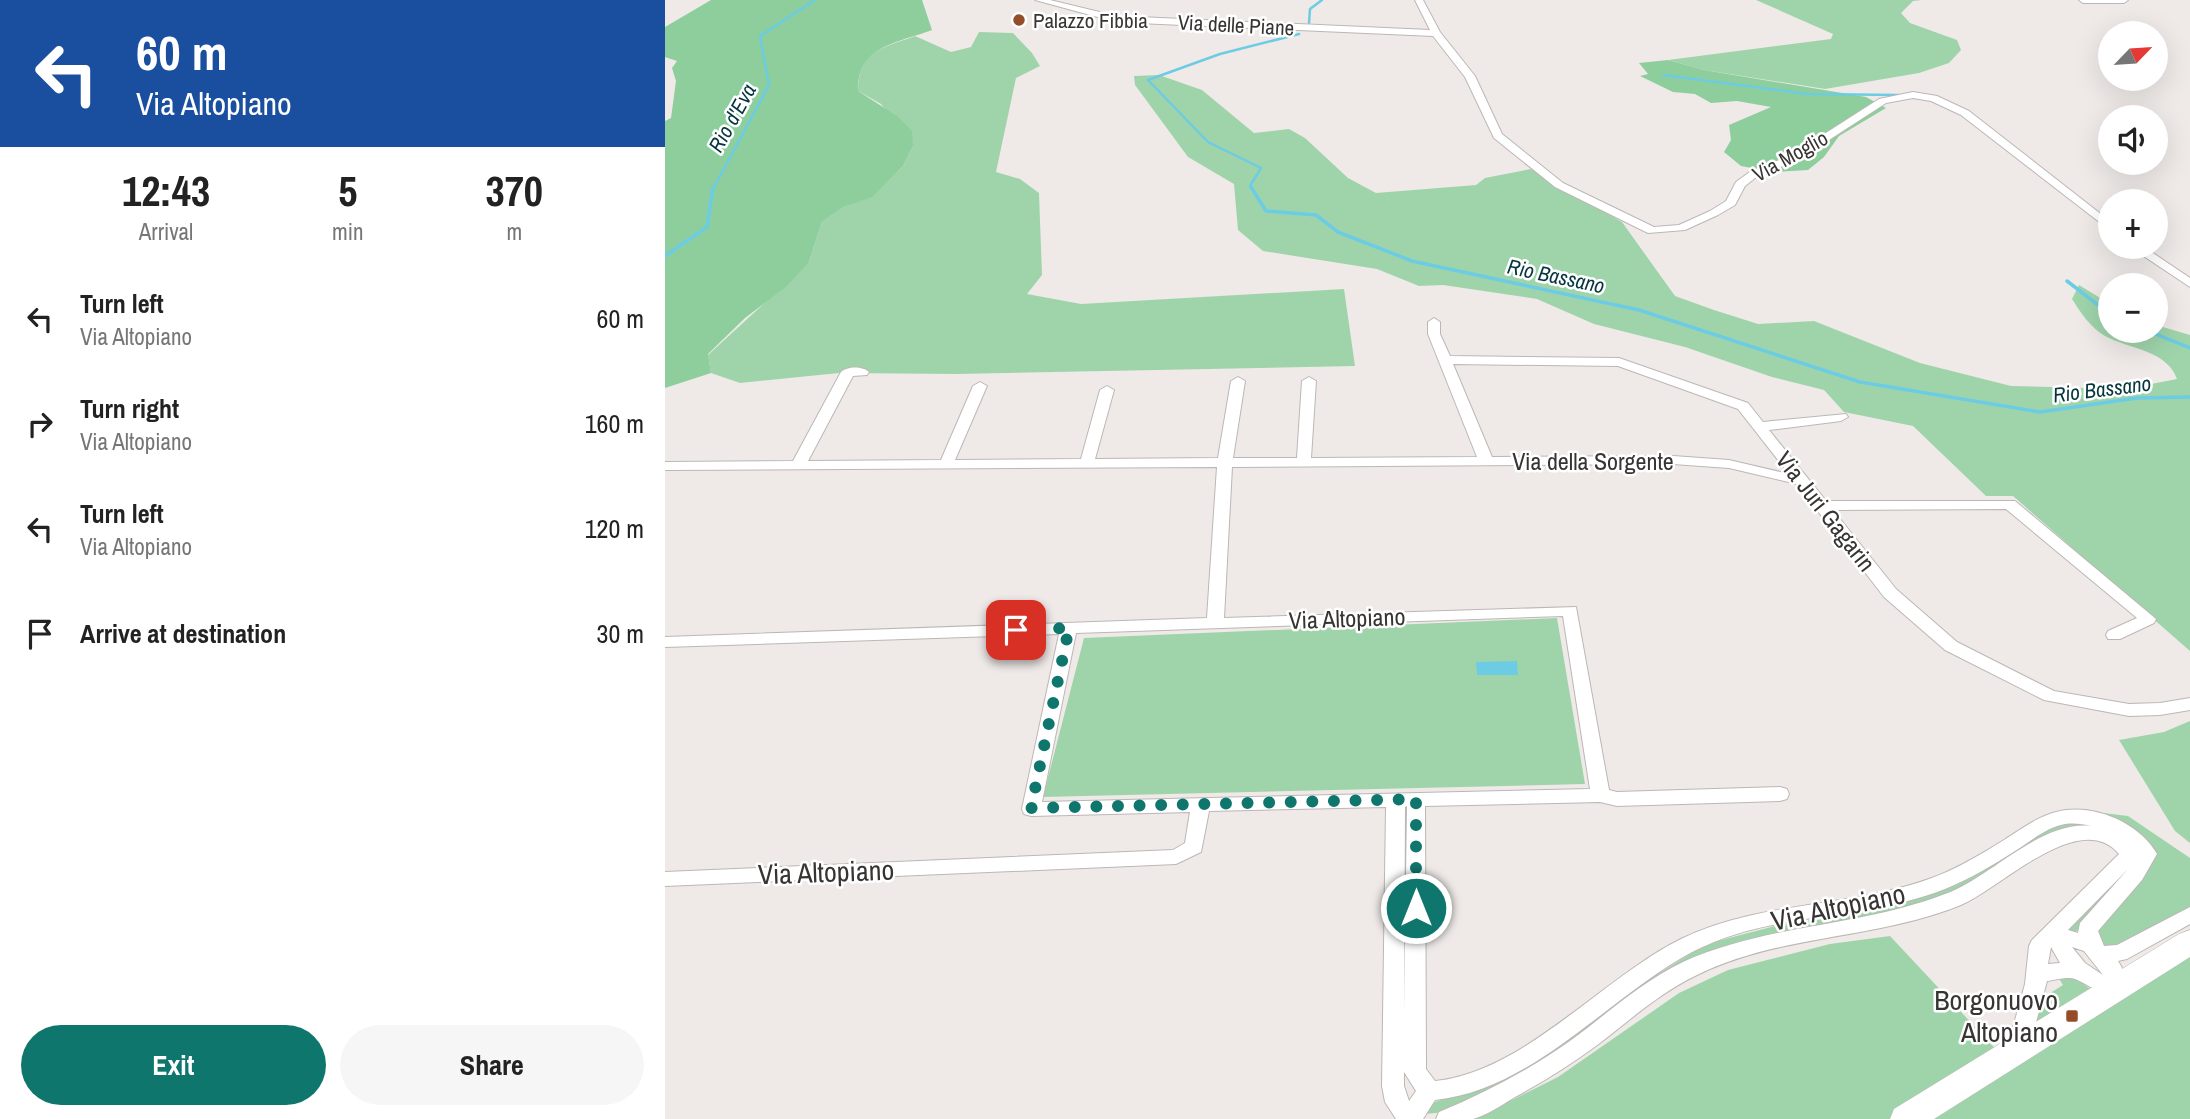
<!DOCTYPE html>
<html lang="en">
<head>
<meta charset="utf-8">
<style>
  :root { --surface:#fff; --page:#f6f6f6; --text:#222; --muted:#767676; --accent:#0f766e }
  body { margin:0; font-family:"Archivo Narrow",sans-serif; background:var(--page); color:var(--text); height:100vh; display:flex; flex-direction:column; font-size:26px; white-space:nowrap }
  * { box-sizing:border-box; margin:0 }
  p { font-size:23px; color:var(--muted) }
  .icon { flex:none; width:38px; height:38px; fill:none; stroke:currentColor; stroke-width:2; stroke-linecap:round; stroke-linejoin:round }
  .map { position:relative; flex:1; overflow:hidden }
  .side { display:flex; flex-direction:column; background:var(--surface); width:665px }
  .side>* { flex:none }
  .hud { background:#1a4fa0; color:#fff; overflow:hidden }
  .needle { width:46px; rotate:65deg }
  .buttons { position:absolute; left:1433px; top:21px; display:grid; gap:14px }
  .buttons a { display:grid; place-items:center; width:70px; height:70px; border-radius:50%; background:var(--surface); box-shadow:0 7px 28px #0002; font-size:35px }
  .pin { position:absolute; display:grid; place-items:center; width:60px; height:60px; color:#fff; margin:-30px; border-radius:14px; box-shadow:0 4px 10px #0006 }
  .me { position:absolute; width:77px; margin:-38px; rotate:0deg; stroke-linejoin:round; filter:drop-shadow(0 0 5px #0008) }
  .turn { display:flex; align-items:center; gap:24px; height:147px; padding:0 21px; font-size:32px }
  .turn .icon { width:91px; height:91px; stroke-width:2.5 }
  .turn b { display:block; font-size:49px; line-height:60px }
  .eta { display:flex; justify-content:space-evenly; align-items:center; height:119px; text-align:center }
  .eta b { font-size:42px; font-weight:700; line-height:49px }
  .button { display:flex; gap:14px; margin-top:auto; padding:14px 21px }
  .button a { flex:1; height:80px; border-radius:42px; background:var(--accent); color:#fff; font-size:28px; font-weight:700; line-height:80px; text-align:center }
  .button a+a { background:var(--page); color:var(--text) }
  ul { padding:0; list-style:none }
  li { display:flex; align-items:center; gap:21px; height:105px; padding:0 21px }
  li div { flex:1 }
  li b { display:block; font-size:26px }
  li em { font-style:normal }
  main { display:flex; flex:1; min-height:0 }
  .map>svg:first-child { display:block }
  .green { fill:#9fd4ab }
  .forest { fill:#8ece9d }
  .water { fill:#6ccce3 }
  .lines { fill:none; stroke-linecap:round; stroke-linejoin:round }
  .stream-far1 { stroke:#6ccce3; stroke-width:2.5 }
  .stream { stroke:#6ccce3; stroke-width:3.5 }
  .street-casing { stroke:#bcb7b5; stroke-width:2 }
  .secondary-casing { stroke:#bcb7b5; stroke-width:1 }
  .street { fill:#fff; fill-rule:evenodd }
  .secondary { fill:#fff; fill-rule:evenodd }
  .route { stroke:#0f766e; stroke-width:12; stroke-dasharray:0 21.6 }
  .poi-dot { fill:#944d28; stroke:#fff; stroke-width:2.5 }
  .labels { text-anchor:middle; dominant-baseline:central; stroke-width:5; stroke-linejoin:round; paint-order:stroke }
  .far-poi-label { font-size:21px; fill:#373534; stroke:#fff; text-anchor:start }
  .far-street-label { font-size:21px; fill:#373534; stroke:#fff }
  .far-water-label { font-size:21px; font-style:italic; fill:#05353e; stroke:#fff }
  .street-label { font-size:24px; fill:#373534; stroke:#fff }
  .near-street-label { font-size:28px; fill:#373534; stroke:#fff }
  .near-poi-label { font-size:28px; fill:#373534; stroke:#fff; text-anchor:end }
</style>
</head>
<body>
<main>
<section class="side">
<div class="hud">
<div class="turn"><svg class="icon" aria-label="left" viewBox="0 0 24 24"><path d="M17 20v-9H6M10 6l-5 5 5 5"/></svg><div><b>60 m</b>Via Altopiano</div></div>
</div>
<div class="eta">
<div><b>12:43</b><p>Arrival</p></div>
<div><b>5</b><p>min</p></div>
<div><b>370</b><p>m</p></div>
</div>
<ul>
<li><svg class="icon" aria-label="left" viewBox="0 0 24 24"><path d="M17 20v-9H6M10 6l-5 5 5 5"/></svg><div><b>Turn left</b><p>Via Altopiano</p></div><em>60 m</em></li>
<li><svg class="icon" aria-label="right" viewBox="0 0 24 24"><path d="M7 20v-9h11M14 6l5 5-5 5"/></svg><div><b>Turn right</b><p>Via Altopiano</p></div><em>160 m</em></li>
<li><svg class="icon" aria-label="left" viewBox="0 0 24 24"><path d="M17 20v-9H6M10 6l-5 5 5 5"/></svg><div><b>Turn left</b><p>Via Altopiano</p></div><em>120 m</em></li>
<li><svg class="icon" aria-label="arrive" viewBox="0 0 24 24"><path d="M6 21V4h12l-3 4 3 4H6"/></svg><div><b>Arrive at destination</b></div><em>30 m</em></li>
</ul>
<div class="button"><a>Exit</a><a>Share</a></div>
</section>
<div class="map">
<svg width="1525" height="1119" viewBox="0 0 1525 1119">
  <rect width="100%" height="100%" fill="#efeae8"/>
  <path class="green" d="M1091 0H1257L1248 1 1236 13 1245 23 1292 40 1296 50 1284 63 1254 73 1160 89 1039 70 1003 60 1166 39 1168 34Z
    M314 32 348 33 367 53 375 66 351 78 331 172 355 179 374 193 377 275 362 294 416 304 679 289 690 366 293 374 174 373 75 383 46 373 43 355 144 262 157 222 179 207 207 196 238 166 248 146 216 104 193 91C193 51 217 48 250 36L286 52 306 47Z
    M494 75 537 90 589 133 624 129 640 138 683 178 711 193 811 185 820 178 866 169 957 222 1010 296 1049 310 1093 324 1149 321 1255 363 1346 386 1423 388 1481 385 1512 379C1502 350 1464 349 1440 336 1425 327 1416 313 1407 299L1414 285 1445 304 1446 331H1491V325L1525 335V651L1348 496H1321L1248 426 1179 412 1159 390 1107 377 1020 347 929 324 872 299 778 285 754 286 712 269 598 251 573 230 569 184 523 157 470 85 469 76Z
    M892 618 920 784 378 797 419 638Z
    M1525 721V843L1510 831 1454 740 1499 732Z
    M1422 811 1463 816 1525 858V908L1454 947 1444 948 1430 939C1434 908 1474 891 1487 862Z
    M1412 822 1434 825 1478 856 1409 934 1401 930 1470 861 1432 829 1250 908 1065 948 836 1090 781 1112 760 1114 761 1108 770 1102 812 1088 1041 944 1110 926 1198 912 1271 890 1378 831 1393 824Z
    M1225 936 1341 1060 1525 950V1119H809L893 1077 1014 993 1063 970 1165 944Z
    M1407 976 1427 990 1366 1026 1374 1000 1398 985 1393 977Z"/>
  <path class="forest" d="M46 0H257L267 30C232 43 192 46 193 91L232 116 247 131 248 146 238 166 207 197 179 207 157 222 144 262 122 286 80 318 43 354 46 373 0 388V121L6 118 11 81 7 68 12 61 0 57V27Z
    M1003 60 1039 70 1201 97 1221 108 1174 136 1159 157 1143 170 1107 172 1076 166 1059 152 1066 140 1064 125 1106 107 1072 101 1046 103 1030 94 1008 92 975 76 983 74 974 63Z"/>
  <path class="water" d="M852 661 853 675H812L811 662Z"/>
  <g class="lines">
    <path class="stream-far1" d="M644 23 645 9 657 0
      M998 75 1143 94 1234 95
      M48 189 104 85 95 36 150 0
      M587 189 585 186 596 168 543 142 483 80 555 54 634 34"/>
    <path class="stream" d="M586 187 601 211 651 215 673 232 747 261 974 310 1195 382 1375 412 1472 398 1525 397
      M0 256 42 227 48 187
      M1402 281 1446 315
      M1483 331 1525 348"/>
    <g class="street-casing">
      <path id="street" d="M370 0H385L451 16 765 30 750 0H758L775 32 810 76 837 134 898 183 989 227 1014 225 1045 211 1061 201 1071 182 1086 171 1125 156 1214 99 1248 92 1272 96 1304 111 1446 222V231L1296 115 1266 101 1248 98 1221 103 1133 160 1094 175 1080 186 1070 205 1053 215 1020 230 983 233 890 187 829 138 800 77 768 36 451 22Z
        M1414 0H1463L1459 3H1418Z
        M1465 247H1479L1525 278V287Z
        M769 318 775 322V334L785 356 954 358 1083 403 1098 422 1181 414 1183 417 1176 421 1104 430 1161 501H1350L1491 619 1489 623 1455 639H1443L1441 635 1443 631 1472 618 1341 509 1168 510 1231 589 1292 642 1389 691 1464 704 1495 703 1525 698V710L1495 715 1464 716 1379 700 1280 650 1219 597 1132 484 1064 468 1008 464 567 467 559 618 911 607 944 790 952 792 1115 787 1122 789 1124 794 1122 799 1115 801 952 806 935 802 760 806 761 1069 770 1081C859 1072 937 978 1016 939 1094 901 1183 908 1264 879 1290 870 1315 855 1339 840 1358 828 1377 813 1401 810 1434 806 1475 824 1492 854L1477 880 1433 931 1439 946 1452 945 1525 907V924L1462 959 1453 961C1459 970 1464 984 1458 994 1440 1000 1426 985 1410 979 1403 976 1390 980 1382 981L1364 1049 1361 1055 1353 1058 1345 1055 1342 1049 1360 984 1364 946 1367 940 1454 854C1415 807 1335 889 1296 905 1210 940 1113 934 1030 976 995 993 966 1019 935 1043 908 1063 880 1081 850 1097 837 1105 822 1115 808 1119 797 1119 782 1119 771 1119L774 1112C820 1093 864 1070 905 1041 942 1014 976 982 1018 962 1102 924 1195 927 1280 894 1327 877 1375 820 1427 826 1417 824 1406 822 1396 825 1379 829 1365 842 1350 851 1328 865 1305 879 1280 889 1200 921 1106 911 1029 951 945 995 869 1090 770 1100L758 1119H731L720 1102 717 1086 721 807 544 811 536 852 511 864 0 886V872L508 850 520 843 525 812 366 816 359 814 357 809 394 634 0 647V637L542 618 552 467 0 470V462L128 461 176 372C182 366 198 366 204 372L202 375 188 376 143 461 276 460 308 386 315 382 322 386 290 460 416 459 435 390 442 386 449 390 430 459 553 458 566 381 573 377 580 381 568 458H632L637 381 644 377 651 381 646 458 812 457 763 334V322ZM788 364 953 366 1073 409 1124 474 1064 460 1008 456 827 457ZM898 616 925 789 377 802 411 633ZM742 806 739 1012 740 807ZM1464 868 1415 923 1413 933 1403 930ZM1386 947 1395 963 1383 964ZM1407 947 1419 951 1438 975 1420 963ZM739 1072 751 1091 744 1101 739 1086Z"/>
    </g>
    <g class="secondary-casing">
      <path id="secondary" d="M1525 930V957L1269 1119H1225L1229 1109 1514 934Z"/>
    </g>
    <use href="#street" class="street"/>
    <use href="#secondary" class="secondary"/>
  </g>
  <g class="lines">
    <path class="route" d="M351 630 404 628 366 808 751 799V908"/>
  </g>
  <g class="poi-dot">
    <circle cx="354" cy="20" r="7"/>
    <rect x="1400" y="1009" width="14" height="14" rx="3.5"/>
  </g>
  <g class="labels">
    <g class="far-poi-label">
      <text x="368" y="20">Palazzo Fibbia</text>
    </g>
    <g class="far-street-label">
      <text transform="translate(571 25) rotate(3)">Via delle Piane</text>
      <text transform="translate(1125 156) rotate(-29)">Via Moglio</text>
    </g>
    <g class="far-water-label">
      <text transform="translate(67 118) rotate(-61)">Rio d'Eva</text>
      <text transform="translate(891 276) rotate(12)">Rio Bassano</text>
      <text transform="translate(1437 389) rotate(-7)">Rio Bassano</text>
    </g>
    <g class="street-label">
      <text x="928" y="461">Via della Sorgente</text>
      <text transform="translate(1161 511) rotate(52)">Via Juri Gagarin</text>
      <text transform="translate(682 618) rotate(-2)">Via Altopiano</text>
    </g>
    <g class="near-street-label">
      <text transform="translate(161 872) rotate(-2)">Via Altopiano</text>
      <text transform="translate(1173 907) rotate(-12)">Via Altopiano</text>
    </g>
    <g class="near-poi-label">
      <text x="1393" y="1000">Borgonuovo<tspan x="1393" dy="32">Altopiano</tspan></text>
    </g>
  </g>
</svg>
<div class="buttons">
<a><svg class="needle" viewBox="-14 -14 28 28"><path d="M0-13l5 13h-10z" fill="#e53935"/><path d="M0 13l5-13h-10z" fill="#767676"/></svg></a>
<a><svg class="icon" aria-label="sound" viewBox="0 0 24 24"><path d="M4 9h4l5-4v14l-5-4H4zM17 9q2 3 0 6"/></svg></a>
<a>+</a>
<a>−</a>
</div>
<div class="pin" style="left:351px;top:630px;background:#d93025"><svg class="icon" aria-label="arrive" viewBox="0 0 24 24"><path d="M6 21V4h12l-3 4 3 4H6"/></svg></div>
<svg class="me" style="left:751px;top:908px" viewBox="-20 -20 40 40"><circle r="17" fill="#0f766e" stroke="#fff" stroke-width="3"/><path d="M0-11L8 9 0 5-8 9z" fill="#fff"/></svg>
</div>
</main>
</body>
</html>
